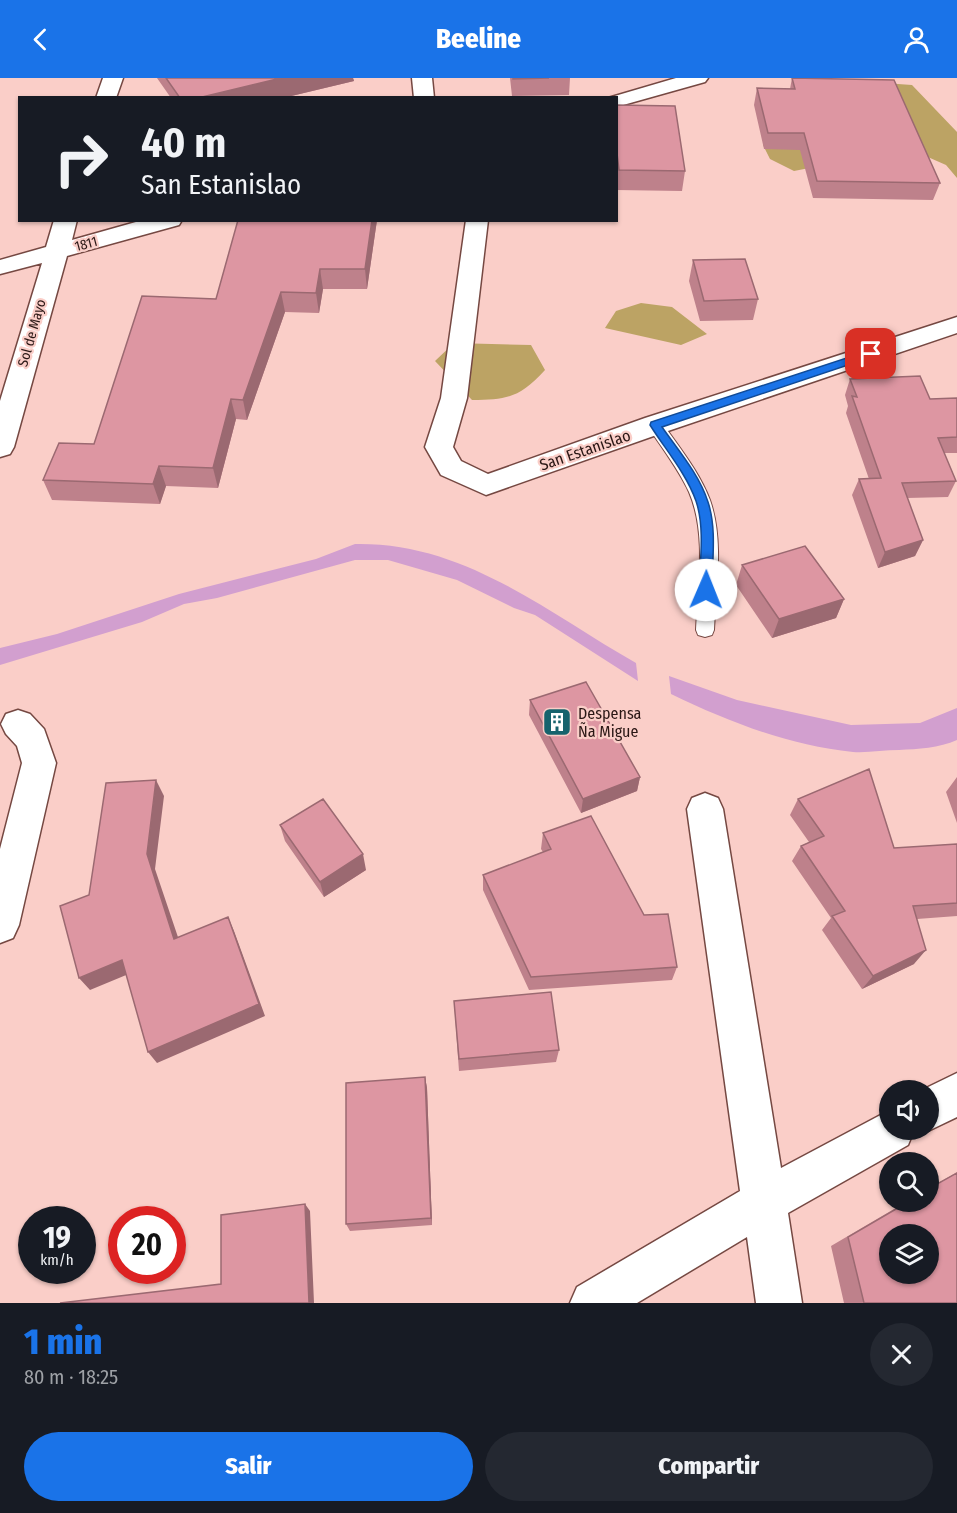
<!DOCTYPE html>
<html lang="es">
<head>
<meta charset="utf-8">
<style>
  :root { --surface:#171b24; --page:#242831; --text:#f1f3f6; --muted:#9ea1a6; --accent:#1a73e8 }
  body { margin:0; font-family:"Fira Sans Condensed",sans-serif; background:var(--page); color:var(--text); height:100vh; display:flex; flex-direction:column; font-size:22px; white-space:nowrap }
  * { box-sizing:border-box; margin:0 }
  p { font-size:20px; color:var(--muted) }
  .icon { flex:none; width:33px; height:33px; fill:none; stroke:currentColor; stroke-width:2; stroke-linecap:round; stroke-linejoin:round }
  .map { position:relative; height:1225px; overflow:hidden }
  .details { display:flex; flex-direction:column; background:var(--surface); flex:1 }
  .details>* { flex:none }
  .guide { position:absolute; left:18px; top:18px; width:600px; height:126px; border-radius:0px; box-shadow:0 2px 4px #0004; background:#171b24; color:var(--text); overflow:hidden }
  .controls { position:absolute; left:879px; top:1002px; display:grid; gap:12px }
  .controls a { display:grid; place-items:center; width:60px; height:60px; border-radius:50%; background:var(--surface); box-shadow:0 2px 4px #0004; font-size:30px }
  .speed { position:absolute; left:18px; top:1128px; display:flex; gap:12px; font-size:30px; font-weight:700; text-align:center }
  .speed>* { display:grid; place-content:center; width:78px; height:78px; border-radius:50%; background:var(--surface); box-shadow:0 2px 4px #0004; line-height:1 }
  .speed small { font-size:15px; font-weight:400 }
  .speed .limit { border:9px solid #d22; background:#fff; color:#111 }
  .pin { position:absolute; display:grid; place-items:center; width:51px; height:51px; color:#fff; margin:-26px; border-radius:12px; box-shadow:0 3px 9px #0006 }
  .me { position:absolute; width:66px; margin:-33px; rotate:1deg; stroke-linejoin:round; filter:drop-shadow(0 0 4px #0008) }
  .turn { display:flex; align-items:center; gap:21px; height:126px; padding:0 24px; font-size:27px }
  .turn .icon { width:78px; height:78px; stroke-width:2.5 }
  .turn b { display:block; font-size:42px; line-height:51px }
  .round { display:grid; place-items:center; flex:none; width:63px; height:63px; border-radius:32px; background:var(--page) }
  .head { display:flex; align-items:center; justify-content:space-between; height:102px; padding:0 24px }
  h1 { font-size:36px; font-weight:800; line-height:45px; color:var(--accent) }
  .primary-button { display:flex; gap:12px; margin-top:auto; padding:12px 24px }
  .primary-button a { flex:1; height:69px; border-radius:36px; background:var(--accent); color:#fff; font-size:24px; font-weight:800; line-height:69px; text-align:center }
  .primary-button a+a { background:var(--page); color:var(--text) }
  header { display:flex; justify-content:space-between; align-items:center; height:78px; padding:0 24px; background:var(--accent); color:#fff; font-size:27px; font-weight:800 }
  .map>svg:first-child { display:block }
  .forest { fill:#bca364 }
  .water { fill:#d29fcf }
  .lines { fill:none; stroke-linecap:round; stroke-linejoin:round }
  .service-casing { stroke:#754842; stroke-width:2 }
  .minor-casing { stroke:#754842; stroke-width:3 }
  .service { fill:#fff; fill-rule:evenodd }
  .minor { fill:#fff; fill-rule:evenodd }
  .wall { fill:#be818b }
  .shaded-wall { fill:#9b6971 }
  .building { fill:#dd96a2; stroke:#9b6971; stroke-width:1.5; fill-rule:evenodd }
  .route { fill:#1a73e8; stroke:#114b97; stroke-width:1.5 }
  .labels { text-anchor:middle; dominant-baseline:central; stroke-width:4.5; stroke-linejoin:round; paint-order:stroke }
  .far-street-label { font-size:14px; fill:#2a1715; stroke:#facec8 }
  .street-label { font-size:16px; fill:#2a1715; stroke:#facec8 }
  .poi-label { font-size:16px; fill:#2a1715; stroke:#facec8; text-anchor:start }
</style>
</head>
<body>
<header><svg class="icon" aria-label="back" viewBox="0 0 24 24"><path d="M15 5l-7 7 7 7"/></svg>Beeline<svg class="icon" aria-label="person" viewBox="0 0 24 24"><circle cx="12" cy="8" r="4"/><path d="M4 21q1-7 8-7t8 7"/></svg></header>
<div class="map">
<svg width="957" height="1225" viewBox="0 0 957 1225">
  <rect width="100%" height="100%" fill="#facec8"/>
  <path class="forest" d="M813 0 912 7 957 54V100L946 87 921 76 845 83 794 93 770 81 763 67 830 17Z
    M641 225 672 229 707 256 681 267 605 250 616 233Z
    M454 265 531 267 545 292C520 319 508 322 472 322L435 283Z"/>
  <path class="water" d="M355 466C465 464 546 534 636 585L638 603 535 537 514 530 457 502 388 482H355L217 520 184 526 142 544 0 587V570L57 556 179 516 316 481Z
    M669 598 737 622 851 647 920 645 957 630V662C939 670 918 671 899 672 884 672 868 675 853 674 788 667 729 644 671 616Z"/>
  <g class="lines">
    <g class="service-casing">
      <path id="service" d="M655 342 661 343C678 368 699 393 710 422 724 462 716 510 714 552L712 557 705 559 698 557 696 552C698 508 707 456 689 414 678 390 661 369 647 347L649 343Z"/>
    </g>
    <g class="minor-casing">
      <path id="minor" d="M103 0H123L116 20H96Z
        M412 0H432L434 20H414Z
        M676 0H708L705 4 616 29V20H608Z
        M54 142H77L72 162 143 142H182L179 147 67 178 14 369 10 376 0 379V323L42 185 0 196V182L46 169Z
        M466 142H488L467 320 453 369 461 383 488 396 645 340 957 239V255L665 354 486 417 441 397 425 369 441 320Z
        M18 632 30 636 44 651 56 685 19 847 13 860 0 865V771L22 685 17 668 6 656 1 646 6 636Z
        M705 715 718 720 723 731 781 1090 890 1032V1052H914L908 1067 788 1135 802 1225H756L747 1159 637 1225H570L577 1209 740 1113 687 731 692 720Z
        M957 995V1039L928 1053 924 1052H928V1012H922Z"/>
    </g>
    <use href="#service" class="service"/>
    <use href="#minor" class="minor"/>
  </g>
  <path class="wall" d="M157 0H353L354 3 283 20H171Z
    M510 0H570L569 17 512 18Z
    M792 0 940 105 933 122 813 120 800 72 764 71 754 27 757 10 790 11Z
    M616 27 685 93 682 113 616 112Z
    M238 142H377L367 211H323L319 235 285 234 247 342 236 341 218 410 166 408 160 426 52 422 43 402 94 366 216 221Z
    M693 182 758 221 753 242 700 243 689 203Z
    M850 301 930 321 957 320V375H944L956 403 948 419 907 420 923 462 915 478 878 490 852 417 859 401H869L846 335 848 328 845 317Z
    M742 487 844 521 836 540 772 560 736 507Z
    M530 622 640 699 637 713 581 735 529 637Z
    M957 699V745L946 714Z
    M798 721 894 770 957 766V838L917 841 914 886 862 911 822 852 831 840 792 783 801 768 809 764 790 737Z
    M280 747 366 792 324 819 285 763Z
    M543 755 644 837 677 889 672 902 529 912 483 812V797L543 774 541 771Z
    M454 923 559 972 556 984 459 993Z
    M425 999 427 1010 432 1147 350 1153 346 1146Z
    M957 1094V1225H844L831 1168 906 1124H928V1111Z"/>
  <path class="shaded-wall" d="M281 0H353L354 3 283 20H198Z
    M372 142H377L367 211 365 191Z
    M320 191 323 211 319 235 316 215Z
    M281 214 285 234 247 342 243 322Z
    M231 321 236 341 218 410 213 390Z
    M159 388 166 408 160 426 153 406Z
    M923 462 915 478 878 490 885 474Z
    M844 521 836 540 772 560 779 541Z
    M640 699 637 713 581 735 583 721Z
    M156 702 164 718 155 791 183 874 174 861 147 776Z
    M363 776 366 792 324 819 320 804Z
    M228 839 234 853 265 938 157 985 148 974Z
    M926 872 914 886 862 911 873 898Z
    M122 882 131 895 90 912 79 900Z
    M425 999 427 1010 432 1147 431 1140Z
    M305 1126 310 1133 314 1225H309Z"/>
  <path class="building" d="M166 0H281L198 20H180Z
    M513 0H549L513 1Z
    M792 0 894 2 940 105 817 103 804 55H768L757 10 795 11Z
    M616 27 675 28 685 93 619 92 616 67Z
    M238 142H372L365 191H320L316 215 281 214 243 322 231 321 213 390 159 388 153 406 43 402 59 365 94 366 142 218 216 221Z
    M745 181 758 221 704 223 693 182Z
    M920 298 930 321 957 320V359L938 360 956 403 902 405 923 462 885 474 859 401 881 400 852 318 857 319 850 301Z
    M805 468 844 521 779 541 742 487Z
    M586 604 640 699 583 721 530 622Z
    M869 691 894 770 957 766V825L913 828 926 872 873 898 832 838 845 833 801 768 824 758 798 721Z
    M156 702 147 776 174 861 228 839 259 926 148 974 122 882 79 900 60 828 89 817 106 705Z
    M323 721 363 776 320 804 280 747Z
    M591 738 644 837 668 836 677 889 531 899 483 797 551 771 543 755Z
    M551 914 559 972 459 981 454 923Z
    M425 999 431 1140 346 1146V1005Z
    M957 1095V1225H864L848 1159 908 1124H928V1111ZM890 1156H928V1196H890Z
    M305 1126 309 1225H60L221 1206V1137Z"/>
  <path class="route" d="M871 272 875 273V278L662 349C678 372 699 396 708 424 717 451 712 483 712 512L706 517 701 515 699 512C700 483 705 450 696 423 686 395 665 371 650 347L651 344Z"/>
  <defs>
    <g id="building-square" transform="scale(1.5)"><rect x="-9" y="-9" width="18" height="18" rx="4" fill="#16636d" stroke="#facec8"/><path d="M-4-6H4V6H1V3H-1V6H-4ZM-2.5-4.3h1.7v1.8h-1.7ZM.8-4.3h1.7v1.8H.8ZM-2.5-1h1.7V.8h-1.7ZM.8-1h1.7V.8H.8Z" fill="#fff"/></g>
  </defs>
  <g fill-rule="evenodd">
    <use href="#building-square" x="557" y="644"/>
  </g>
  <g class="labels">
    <g class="far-street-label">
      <text transform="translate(86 166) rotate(-15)">1811</text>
      <text transform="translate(32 255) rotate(-74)">Sol de Mayo</text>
    </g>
    <g class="street-label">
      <text transform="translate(585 372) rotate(-19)">San Estanislao</text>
    </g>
    <g class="poi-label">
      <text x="578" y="635">Despensa<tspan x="578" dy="18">Ña Migue</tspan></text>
    </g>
  </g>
</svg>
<div class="controls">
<a><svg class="icon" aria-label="sound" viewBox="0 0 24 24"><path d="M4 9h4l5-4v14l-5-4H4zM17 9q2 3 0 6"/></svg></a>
<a><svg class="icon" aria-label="search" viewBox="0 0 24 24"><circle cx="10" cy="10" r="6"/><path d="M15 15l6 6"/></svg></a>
<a><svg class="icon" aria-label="layers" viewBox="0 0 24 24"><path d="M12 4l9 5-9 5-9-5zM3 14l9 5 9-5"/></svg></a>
</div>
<div class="speed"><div>19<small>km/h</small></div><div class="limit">20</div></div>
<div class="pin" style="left:871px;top:276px;background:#d93025"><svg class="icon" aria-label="arrive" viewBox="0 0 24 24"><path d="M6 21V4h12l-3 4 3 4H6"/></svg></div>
<svg class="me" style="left:706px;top:512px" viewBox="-20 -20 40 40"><circle r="19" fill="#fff"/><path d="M0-13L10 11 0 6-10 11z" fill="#1a73e8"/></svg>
<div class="guide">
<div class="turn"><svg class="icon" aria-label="right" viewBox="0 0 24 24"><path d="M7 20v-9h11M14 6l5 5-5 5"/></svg><div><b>40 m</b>San Estanislao</div></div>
</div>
</div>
<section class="details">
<div class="head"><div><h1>1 min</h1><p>80 m · 18:25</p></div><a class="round"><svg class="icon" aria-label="close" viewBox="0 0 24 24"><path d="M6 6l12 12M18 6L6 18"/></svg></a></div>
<div class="primary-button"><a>Salir</a><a>Compartir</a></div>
</section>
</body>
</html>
